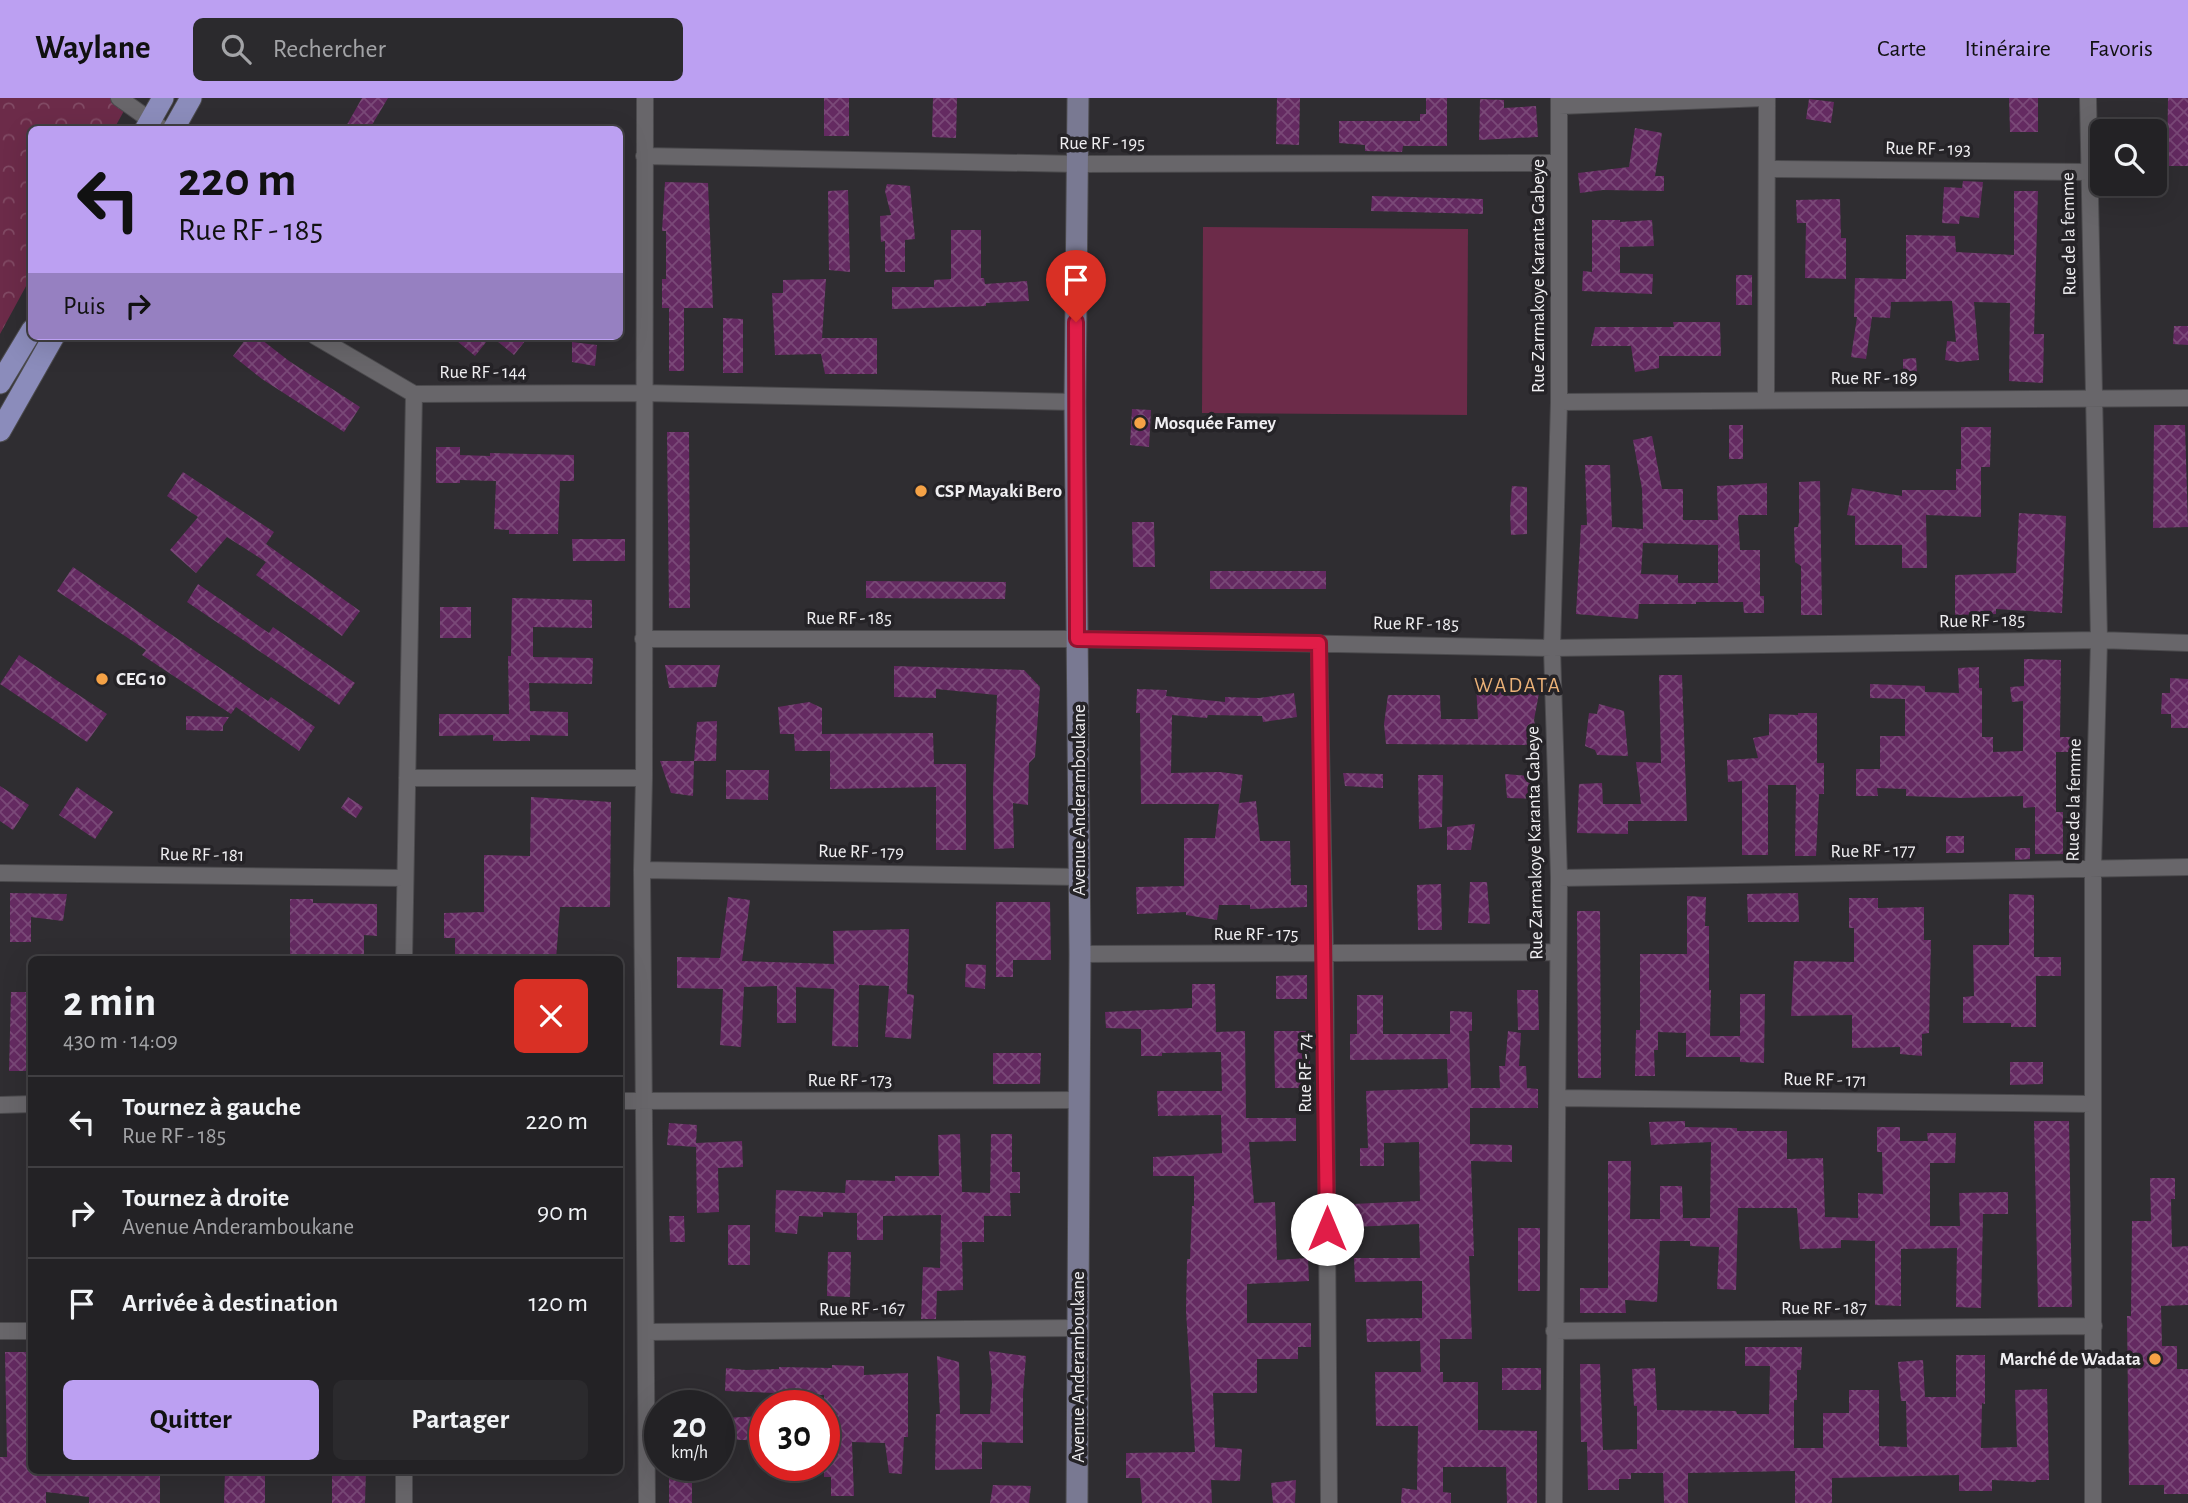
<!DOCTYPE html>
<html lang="fr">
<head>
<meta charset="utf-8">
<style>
  :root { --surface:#232225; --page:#2b2a2d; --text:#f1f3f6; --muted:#a3a4a7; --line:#403f42; --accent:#bca0f2 }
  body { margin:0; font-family:"Alegreya Sans",sans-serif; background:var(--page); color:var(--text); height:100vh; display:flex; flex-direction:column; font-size:26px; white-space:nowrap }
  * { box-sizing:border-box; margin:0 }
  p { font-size:23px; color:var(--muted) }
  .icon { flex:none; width:38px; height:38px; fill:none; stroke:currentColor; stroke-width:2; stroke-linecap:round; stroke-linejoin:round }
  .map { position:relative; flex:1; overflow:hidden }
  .details { position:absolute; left:28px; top:858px; width:595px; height:518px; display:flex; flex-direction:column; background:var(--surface); border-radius:10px; box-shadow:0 7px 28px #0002,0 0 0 2px var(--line) }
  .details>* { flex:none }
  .top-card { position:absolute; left:28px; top:28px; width:595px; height:214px; border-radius:10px; box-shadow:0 7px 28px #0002,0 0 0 2px var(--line); background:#bca0f2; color:#111; overflow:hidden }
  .controls { position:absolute; left:2090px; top:21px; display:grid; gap:14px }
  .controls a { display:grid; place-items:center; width:77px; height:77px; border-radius:10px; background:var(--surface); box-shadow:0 7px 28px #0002,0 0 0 2px var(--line); font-size:35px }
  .speed { position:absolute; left:644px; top:1292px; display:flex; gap:14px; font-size:35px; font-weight:700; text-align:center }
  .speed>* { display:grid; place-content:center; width:91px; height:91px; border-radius:50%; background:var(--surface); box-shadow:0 7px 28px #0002,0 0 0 2px var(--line); line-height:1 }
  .speed small { font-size:18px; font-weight:400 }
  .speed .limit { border:10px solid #d22; background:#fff; color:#111 }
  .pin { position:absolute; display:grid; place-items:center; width:60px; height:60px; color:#fff; margin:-72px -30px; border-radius:50% 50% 50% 0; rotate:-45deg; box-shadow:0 0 7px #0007 }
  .pin .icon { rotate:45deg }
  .me { position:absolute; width:77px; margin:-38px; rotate:0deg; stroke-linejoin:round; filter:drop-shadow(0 0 5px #0008) }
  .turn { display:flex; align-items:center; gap:24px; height:147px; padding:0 35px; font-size:32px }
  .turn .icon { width:91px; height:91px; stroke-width:2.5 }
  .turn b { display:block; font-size:49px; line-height:60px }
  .then { display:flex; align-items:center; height:66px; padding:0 35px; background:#0003; gap:14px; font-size:26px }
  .round { display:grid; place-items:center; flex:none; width:74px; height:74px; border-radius:10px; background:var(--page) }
  .overview { display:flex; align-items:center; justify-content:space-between; height:119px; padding:0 35px }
  h1 { font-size:42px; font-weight:700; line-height:52px }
  .button { display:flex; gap:14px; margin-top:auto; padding:14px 35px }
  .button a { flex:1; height:80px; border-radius:10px; background:var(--accent); color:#111; font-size:28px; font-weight:700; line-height:80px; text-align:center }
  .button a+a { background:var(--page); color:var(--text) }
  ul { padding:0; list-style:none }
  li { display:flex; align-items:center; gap:21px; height:91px; padding:0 35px; border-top:2px solid var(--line) }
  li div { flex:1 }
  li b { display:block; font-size:26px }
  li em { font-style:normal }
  header { display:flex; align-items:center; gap:42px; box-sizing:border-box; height:98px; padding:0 35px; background:var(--accent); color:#111 }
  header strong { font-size:33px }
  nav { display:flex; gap:38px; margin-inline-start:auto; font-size:24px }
  .search { width:490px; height:63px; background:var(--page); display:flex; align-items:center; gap:18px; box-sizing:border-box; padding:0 24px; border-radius:10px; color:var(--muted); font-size:26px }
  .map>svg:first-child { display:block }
  .park { fill:url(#park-crowns) }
  .pitch { fill:#6c2b49 }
  .building { fill:url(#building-cross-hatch); fill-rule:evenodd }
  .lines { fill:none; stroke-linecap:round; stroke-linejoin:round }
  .street-casing { stroke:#4b4a4d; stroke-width:18 }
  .secondary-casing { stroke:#4b4a4d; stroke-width:23 }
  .primary-casing { stroke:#4b4a4d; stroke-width:23 }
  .street { stroke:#68666a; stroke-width:16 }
  .secondary { stroke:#797992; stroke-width:21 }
  .primary { stroke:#8b8cbb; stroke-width:21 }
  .route-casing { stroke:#92132f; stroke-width:18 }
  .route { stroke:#e11d48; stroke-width:12 }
  .poi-dot { fill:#f5a246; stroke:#252327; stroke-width:2.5 }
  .labels { text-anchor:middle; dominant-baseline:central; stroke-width:7; stroke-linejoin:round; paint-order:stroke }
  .street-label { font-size:19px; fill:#efeef1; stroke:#252327 }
  .poi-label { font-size:19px; font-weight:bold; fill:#efeef1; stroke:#252327; text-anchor:start }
  .neighbourhood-label { font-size:21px; letter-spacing:2px; fill:#ecb278; stroke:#252327 }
</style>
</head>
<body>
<header>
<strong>Waylane</strong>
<div class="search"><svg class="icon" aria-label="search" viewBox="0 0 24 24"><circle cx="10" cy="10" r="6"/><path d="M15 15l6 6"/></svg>Rechercher</div>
<nav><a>Carte</a><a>Itinéraire</a><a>Favoris</a></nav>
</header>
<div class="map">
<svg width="2188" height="1405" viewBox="0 0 2188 1405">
  <defs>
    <pattern id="park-crowns" width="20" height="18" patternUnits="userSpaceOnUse" patternTransform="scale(1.75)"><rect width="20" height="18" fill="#6c2b49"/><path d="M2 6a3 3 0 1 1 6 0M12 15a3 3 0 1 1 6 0" fill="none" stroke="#814a64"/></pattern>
    <pattern id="building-cross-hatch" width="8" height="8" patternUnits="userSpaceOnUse" patternTransform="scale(1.75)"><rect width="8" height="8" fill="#642a61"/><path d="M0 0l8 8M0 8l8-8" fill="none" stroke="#7a4978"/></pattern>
  </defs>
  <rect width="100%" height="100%" fill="#2f2d31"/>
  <path class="park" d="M0 0H131L114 31 32 32 31 179 0 236Z"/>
  <path class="pitch" d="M1203 129 1468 131 1467 317 1202 315Z"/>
  <path class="building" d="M362 0H388L369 32H344Z
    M824 0H849V38H824Z
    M933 0H957L956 40 932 39Z
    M1277 0H1300L1299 47 1276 46Z
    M1426 0H1447V48H1403L1402 54 1365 53V47L1339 45V23H1420V16H1426Z
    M2009 0H2038V34H2010Z
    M2168 0H2188V68H2167Z
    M1480 1 1504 2V10L1536 8 1538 39 1479 42Z
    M1809 1 1834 4 1831 25 1806 21Z
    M1635 30 1662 35 1655 78H1664V93L1603 92 1580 95 1578 75 1629 69Z
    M1963 83 1983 84 1979 120 1960 118 1959 126 1942 125 1944 89 1962 90Z
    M665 84 708 85 713 210H684V273H669V210H662V181H666V133H662Z
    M887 86 910 88 915 141 905 142V174H885V143L881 144 880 118 891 117 885 93Z
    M848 92 850 174 829 172 828 93Z
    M2014 93H2038L2034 236H2044L2043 285 2009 283 2010 205 1974 204 1979 262 1958 264 1945 262 1947 243 1956 244 1952 203 1891 204 1890 220 1872 219 1866 261 1851 259 1857 219H1854L1855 180 1906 181V137L1955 138 1956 154 2014 157Z
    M1372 98 1483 101V116L1371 113Z
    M1840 101 1841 140H1846V181L1805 180 1806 125H1797L1796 102Z
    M1592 122H1620V124L1652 122 1654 148 1620 149V175L1653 176 1652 196 1582 193 1583 173 1592 174Z
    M951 132H981V180H984L985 186 1027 183 1029 203 986 205V208L892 211V189H934V182L951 181Z
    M1736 177H1752V207H1736Z
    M826 181 822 240H877V276H825L821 256 775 257 772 195H783V182Z
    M723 220 743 221V275H723Z
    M1673 224H1720L1721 258H1659V270L1635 274 1631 248H1591L1595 229H1674Z
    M2174 228H2188V247L2173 246Z
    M248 238H257L289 263 360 309 344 334 262 281 233 258Z
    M451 238H529L514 257 491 238 475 258Z
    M572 244 597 247 595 268 572 264Z
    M1916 260 1917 276H1903V261Z
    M1132 311 1151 312 1149 349 1130 347Z
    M1729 327H1743V361H1729Z
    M2154 327H2185L2188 429 2153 430Z
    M1961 329H1991L1990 369H1981V419L1926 417 1927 470H1902V447H1855V418L1847 417 1852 390 1902 398V392H1956V371H1961Z
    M667 334H689L690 510H669Z
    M1652 338 1662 391H1683V422H1718L1717 388 1767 385V417H1739L1738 420 1740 452H1760V498H1764V515H1744L1743 504H1696V506H1639L1638 521 1576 516 1581 427H1587L1585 367H1610L1612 429 1643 431 1642 391 1633 342ZM1643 445 1718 447V485H1678V477L1641 476Z
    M436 349H460V357L490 358V355L574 357V383H560L558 436H509V432L494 431 496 383 460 382V385H436Z
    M183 374 274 434 266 446 360 513 342 538 256 477 266 464 227 439 196 475 170 452 198 419 167 398Z
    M1820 383 1822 517H1801V468L1795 464 1794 429H1798L1799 424V384Z
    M1512 388 1527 389V436L1511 437 1510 412Z
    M2019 415 2066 418 2062 515 1996 511V516L1955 517V477L2016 475Z
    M1132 424H1154L1155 469H1133Z
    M572 441H625V463H573Z
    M73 469 268 603 271 599 315 629 299 653 236 609 231 616 142 557 146 552 57 493Z
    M1210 473H1326V491H1210Z
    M866 483 1006 484 1005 501 866 500Z
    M198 486 269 535 273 529 355 585 339 607 187 504Z
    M512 500 592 502V530L533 529V559L593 560 592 586 529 585 530 613 568 614V638L530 637V643H493V637L439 638V616H509L508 558H511Z
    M440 509H471V540H440Z
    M19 557 107 616 87 644 0 586Z
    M2024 561 2061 562 2060 639H2072V654H2056V714H2063V756H2035V709L2023 710V698L1962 700 1906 698V691L1877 690 1878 698H1856V671H1880V638H1905V601L1870 600V586L1925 588V594L1959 595 1958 570 1979 569V590H1982V639H1993V654L2023 653V603L2012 604 2010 589 2024 588Z
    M665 567H720L716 589 669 590Z
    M894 568 1024 572 1040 589 1035 659 1029 665 1028 707 1013 705 1014 750 994 751 993 693 997 597 936 591V600L894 599Z
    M1659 577H1682L1687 723H1628V736L1577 735 1579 686 1602 685 1603 706H1641L1636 664 1661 665Z
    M2170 580 2188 581V630H2171V616H2161L2162 595H2170Z
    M1476 587 1503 590 1504 598 1539 595 1534 622 1539 647 1386 646 1384 626 1388 597H1440L1441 621H1478Z
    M1137 591 1167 592 1166 598 1225 604V599L1259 600 1294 595 1297 619 1263 624 1262 618 1208 617 1207 620 1172 617 1171 675 1220 674 1243 677 1239 705 1256 703 1260 743H1290L1291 787H1307V809L1250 811V807H1219L1217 822 1186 817V814L1137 816 1136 789 1184 788V740H1215L1219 706H1141L1140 615H1136Z
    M809 604 822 610V636L933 635 934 666H966V752H936V689L830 691V653H795L794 636H780L778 609Z
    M1599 606 1624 613 1628 658 1597 657 1595 652 1585 648 1589 615 1597 616Z
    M1798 615H1817V665H1824V696H1819L1816 758H1795L1796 687H1768V757H1742V683L1728 684 1727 662 1758 660 1753 640 1769 637V616L1798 617Z
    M186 618 229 619 223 628V633L186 632Z
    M717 623 716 663H694L697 624Z
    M660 663H694L693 698 671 695Z
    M726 672H769L768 702 726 701Z
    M1343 675 1383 676V690L1345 688Z
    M1505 676 1540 679V701L1507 700Z
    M1418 677H1443L1442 729 1419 731Z
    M0 688 29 707 13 732 0 723Z
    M77 689 113 714 95 741 59 717Z
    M348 699 363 709 356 720 341 710Z
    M531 699 611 704 610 809H560L556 861H455V840H444V815L484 814V757L530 758Z
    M1475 726 1471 752H1447V729Z
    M1946 738H1964V755H1946Z
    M2015 750H2030V761L2015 762Z
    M1470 784H1487L1490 826 1468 825Z
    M1441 786 1442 832H1418L1417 787Z
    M10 795 67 796 63 823 31 819V844H10Z
    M1798 795 1799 824H1748L1747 796Z
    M2009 796 2034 797V859H2061V878H2036V929H2011V925H1963V899L1974 898 1973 847H2009Z
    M1687 798 1706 799 1705 828H1709V892H1711L1710 938H1740V896H1765L1764 965 1740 964V959H1686V935L1658 934V952H1654L1655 978H1635L1636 932H1640V856H1687Z
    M728 799 750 802 742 863 834 866 833 833 909 831 907 896 914 897 911 941 885 939 889 888 859 887 858 949 832 948 834 891 796 889V925H777V888L744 889 741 949 720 947 723 891 677 890V859L720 860Z
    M1849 800H1878V810L1924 809V842H1931L1929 935 1922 936V958L1900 956V949L1852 950V917L1791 918 1794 863 1854 864V830H1849Z
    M290 801H313V805L377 806V838L364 837V861H290Z
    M996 804H1050L1051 862H1013V879H996Z
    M1577 813H1600L1601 980H1578Z
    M966 866 986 867 985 891 965 889Z
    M1307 877V901H1276V878Z
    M1192 886H1215L1216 934 1245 933 1246 1020H1296V1043L1249 1044 1254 1105 1275 1104 1277 1162 1308 1160 1309 1183 1247 1186V1225H1311V1249H1298V1261H1257V1295H1213L1215 1349 1242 1351 1240 1383 1211 1382 1212 1405H1142L1140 1380H1126V1355L1195 1354 1186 1213 1187 1161H1190L1192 1108H1194V1078H1153V1059L1222 1055 1221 1017 1158 1018 1157 993H1222L1221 954 1162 955V958H1141V931L1106 930 1105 914 1192 910Z
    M1517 892H1538L1539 932H1518Z
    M11 894H32V973H9Z
    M1357 897H1383V936H1450V913L1472 914V933H1469L1471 990H1500L1499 968H1505L1508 933 1521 935 1519 968H1526L1527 990 1538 991V1010H1470V1046L1512 1047V1064L1471 1063 1474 1158H1469L1472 1241H1440V1274H1443V1284H1478V1332L1537 1333V1405H1507L1506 1369H1443V1394L1451 1395V1405H1401L1402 1390 1417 1392 1418 1328H1376L1375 1274H1421L1420 1243 1367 1244 1366 1221 1422 1220V1183L1355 1184 1354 1160H1420L1419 1126 1353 1129 1352 1106 1420 1103 1419 1044 1384 1045V1068H1360V1050H1368L1366 993 1448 990 1447 961 1350 962V936H1357Z
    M1274 933H1309L1310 968H1303L1304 990H1275Z
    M993 955H1041L1040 986H993Z
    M2010 964H2043V986L2010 987Z
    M1685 1023V1029L1737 1030V1033H1787V1061L1823 1060 1825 1119 1858 1120V1095L1883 1096 1882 1054H1877V1029H1900V1043H1928L1927 1035H1956L1955 1065H1930V1128H1960L1959 1095 2008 1094V1116H1983L1981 1210 1956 1209 1957 1150 1901 1151V1208L1875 1207V1143L1841 1142V1150L1800 1151 1797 1110H1738L1736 1192 1717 1191 1719 1149 1690 1148V1143H1660L1657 1204 1625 1202 1626 1215H1580V1190H1608V1063H1631L1630 1121H1660V1088H1682L1683 1120H1710L1711 1044 1651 1047 1649 1024Z
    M2034 1023H2069L2072 1209H2038Z
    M669 1025 697 1027 696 1045 742 1043 743 1069 718 1070 719 1114 697 1115 696 1045V1049L667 1047Z
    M960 1036 962 1094 990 1095 991 1036H1012V1074H1020V1095H1010L1011 1118H984V1144H962L963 1192 937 1193 936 1221H921L923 1169 940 1170 941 1117 883 1118V1142H857V1115L823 1114V1119L799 1118 797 1136 775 1134 776 1092 845 1095 846 1082 895 1083V1078H939L938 1037Z
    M2150 1080H2175V1101H2171L2172 1149 2188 1148V1207L2161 1208 2162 1248H2177V1271H2188V1396H2164V1387H2129L2127 1218H2131L2132 1123H2151Z
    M669 1118H684L685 1144H670Z
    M728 1127H750V1167H728Z
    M1518 1130H1540V1193H1518Z
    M828 1154H851L850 1199 827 1198Z
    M1745 1249H1802L1801 1272H1797V1302H1794V1350H1823V1315H1849V1292H1879V1348L1907 1349 1906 1303H1901L1898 1264 1923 1262 1925 1299H1956V1257H1985V1306L1982 1305 1981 1350 2017 1349 2015 1292 2047 1291 2049 1382H2036V1384L1992 1382V1393H1959V1377L1832 1380V1405H1795V1373L1688 1375V1405H1664L1663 1375H1631V1381H1619V1392H1588L1587 1344H1581L1580 1266H1600L1603 1352 1637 1351V1308H1634L1632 1271 1655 1270 1657 1312 1736 1313 1737 1316H1769L1770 1268H1745Z
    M989 1253 1026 1258 1023 1295V1345L982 1344V1371L935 1372 936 1316H940L937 1258 959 1264 960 1316H990L992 1285Z
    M5 1254H32V1372H160V1405H89V1399L46 1394V1405H0V1359H7Z
    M832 1267 864 1268V1277L908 1275V1339H904L902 1376 889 1375 885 1345 852 1344 854 1398H831V1379H824V1297L725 1293 726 1270 746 1272 779 1271V1269L832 1270Z
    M1502 1270H1541V1292H1502Z
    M765 1318V1343L724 1341 723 1320Z
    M669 1367H692V1405H669Z
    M225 1372H265V1405H224Z
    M332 1372H366L365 1405H332Z
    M1296 1382 1295 1405H1273L1271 1385Z
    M993 1387 1031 1388 1029 1405H990Z"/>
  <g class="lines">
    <g class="street-casing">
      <path id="street" d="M119 0 164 32
        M645 0 644 680 642 772 647 1405
        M2088 0 2099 542 2093 769V1405
        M1559 8 1764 0
        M644 58 1079 66 1559 65
        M1767 71 2089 74
        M315 238 414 296
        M1766 302 1767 0
        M1559 304 2188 300
        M643 541H1078L1552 550 2099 542 2188 545
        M1319 545 1325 857 1329 1405
        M407 680H644
        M642 772 1079 779
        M0 775 404 780
        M1559 780 2188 769
        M1080 856 1558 854
        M404 861 414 296 644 295 1075 304
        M1558 1000 2092 1006
        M620 1003 1080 1002
        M0 1007 32 1006
        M0 1233H32
        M1554 1233 2094 1228
        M646 1234 1078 1230
        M404 1372V1405
        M1554 1405 1559 780 1552 550 1559 304V0"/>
    </g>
    <g class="secondary-casing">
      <path id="secondary" d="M1077 1405 1080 856 1075 304 1078 0"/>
    </g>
    <g class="primary-casing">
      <path id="primary" d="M145 32 163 0
        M173 32 191 0
        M0 285 32 232
        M0 333 54 238"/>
    </g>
    <use href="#street" class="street"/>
    <use href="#secondary" class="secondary"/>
    <use href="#primary" class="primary"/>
  </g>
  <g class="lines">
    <g class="route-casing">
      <path id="route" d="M1076 224 1077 541 1319 545 1327 1131"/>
    </g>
    <use href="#route" class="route"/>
  </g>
  <g class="poi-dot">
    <circle cx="1140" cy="325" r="7"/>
    <circle cx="921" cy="393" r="7"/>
    <circle cx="102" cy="581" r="7"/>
    <circle cx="2155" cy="1261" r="7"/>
  </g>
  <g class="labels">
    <g class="street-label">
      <text x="1102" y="45">Rue RF - 195</text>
      <text transform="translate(1928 51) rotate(1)">Rue RF - 193</text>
      <text transform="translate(2069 136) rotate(-91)">Rue de la femme</text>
      <text transform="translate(1538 178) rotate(-90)">Rue Zarmakoye Karanta Gabeye</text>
      <text x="483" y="274">Rue RF - 144</text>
      <text x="1874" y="280">Rue RF - 189</text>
      <text x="849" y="520">Rue RF - 185</text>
      <text transform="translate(1982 523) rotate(-1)">Rue RF - 185</text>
      <text transform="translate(1416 526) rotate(1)">Rue RF - 185</text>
      <text transform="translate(1079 702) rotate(-90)">Avenue Anderamboukane</text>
      <text transform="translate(2074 702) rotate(-89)">Rue de la femme</text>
      <text transform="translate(1535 745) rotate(-91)">Rue Zarmakoye Karanta Gabeye</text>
      <text transform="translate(1873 753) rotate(-1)">Rue RF - 177</text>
      <text transform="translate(861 754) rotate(1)">Rue RF - 179</text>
      <text transform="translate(202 757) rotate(1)">Rue RF - 181</text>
      <text x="1256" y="836">Rue RF - 175</text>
      <text transform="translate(1305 975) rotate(-90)">Rue RF - 74</text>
      <text x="850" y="982">Rue RF - 173</text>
      <text transform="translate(1825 982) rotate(1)">Rue RF - 171</text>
      <text x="1824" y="1210">Rue RF - 187</text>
      <text transform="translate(862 1211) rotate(-1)">Rue RF - 167</text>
      <text transform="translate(1078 1269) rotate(-90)">Avenue Anderamboukane</text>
    </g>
    <g class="poi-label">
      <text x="1154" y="325">Mosquée Famey</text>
      <text x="935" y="393">CSP Mayaki Bero</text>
      <text x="116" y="581">CEG 10</text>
      <text x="2141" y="1261" text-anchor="end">Marché de Wadata</text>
    </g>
    <g class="neighbourhood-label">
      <text x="1518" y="587">WADATA</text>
    </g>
  </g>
</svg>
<div class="controls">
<a><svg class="icon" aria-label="search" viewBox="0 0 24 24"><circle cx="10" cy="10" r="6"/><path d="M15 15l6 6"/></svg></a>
</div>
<div class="speed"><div>20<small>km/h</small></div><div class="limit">30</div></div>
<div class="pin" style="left:1076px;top:224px;background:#d93025"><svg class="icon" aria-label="arrive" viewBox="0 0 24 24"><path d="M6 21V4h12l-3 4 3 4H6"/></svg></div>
<svg class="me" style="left:1327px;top:1131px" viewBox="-20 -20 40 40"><circle r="19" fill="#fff"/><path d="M0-13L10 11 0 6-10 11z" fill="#e11d48"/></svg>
<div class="top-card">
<div class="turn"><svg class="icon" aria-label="left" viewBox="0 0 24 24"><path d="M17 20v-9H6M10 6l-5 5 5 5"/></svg><div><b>220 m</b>Rue RF - 185</div></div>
<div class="then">Puis<svg class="icon" aria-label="right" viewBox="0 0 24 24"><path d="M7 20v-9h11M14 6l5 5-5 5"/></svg></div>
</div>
<section class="details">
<div class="overview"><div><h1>2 min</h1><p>430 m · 14:09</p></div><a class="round" style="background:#d93025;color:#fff"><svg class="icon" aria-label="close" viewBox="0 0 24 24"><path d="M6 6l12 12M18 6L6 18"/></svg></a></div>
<ul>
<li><svg class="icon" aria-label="left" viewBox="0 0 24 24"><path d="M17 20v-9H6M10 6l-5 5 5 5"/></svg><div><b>Tournez à gauche</b><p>Rue RF - 185</p></div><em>220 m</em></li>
<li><svg class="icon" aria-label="right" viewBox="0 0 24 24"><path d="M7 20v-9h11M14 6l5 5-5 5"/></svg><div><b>Tournez à droite</b><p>Avenue Anderamboukane</p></div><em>90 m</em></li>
<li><svg class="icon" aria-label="arrive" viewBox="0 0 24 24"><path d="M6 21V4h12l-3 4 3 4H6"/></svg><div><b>Arrivée à destination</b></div><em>120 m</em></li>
</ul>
<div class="button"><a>Quitter</a><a>Partager</a></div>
</section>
</div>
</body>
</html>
